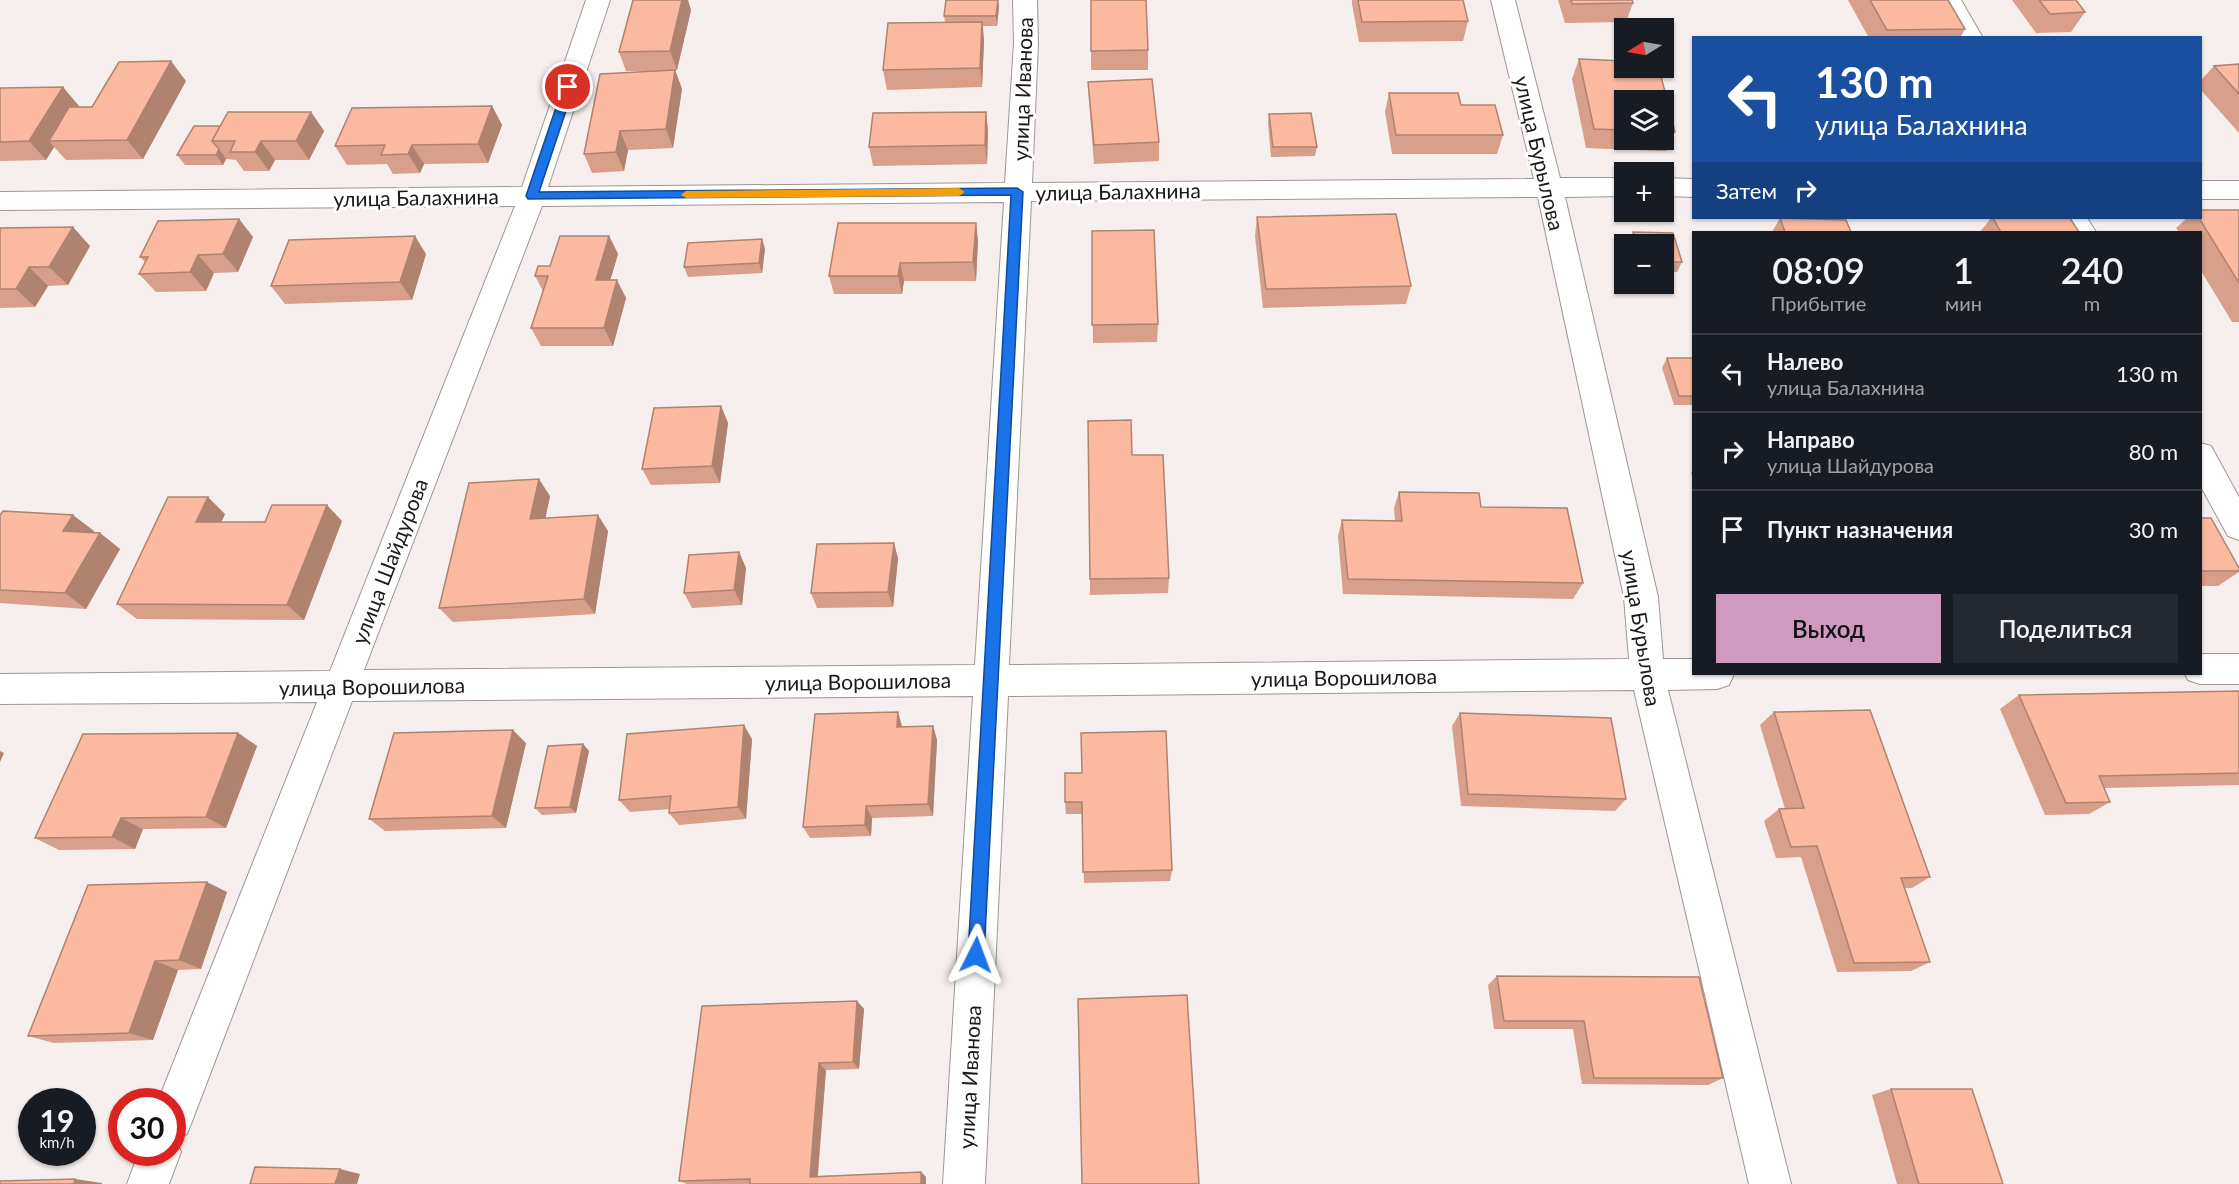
<!DOCTYPE html>
<html lang="ru">
<head>
<meta charset="utf-8">
<style>
  :root { --surface:#171b24; --page:#242831; --text:#f1f3f6; --muted:#9ea1a6; --line:#363941; --accent:#cf99c0 }
  body { margin:0; font-family:Lato,sans-serif; background:var(--page); color:var(--text); height:100vh; display:flex; flex-direction:column; font-size:22px; white-space:nowrap }
  * { box-sizing:border-box; margin:0 }
  p { font-size:20px; color:var(--muted) }
  .icon { flex:none; width:33px; height:33px; fill:none; stroke:currentColor; stroke-width:2; stroke-linecap:round; stroke-linejoin:round }
  .map { position:relative; flex:1; overflow:hidden }
  .sheet { position:absolute; left:1692px; top:231px; width:510px; height:444px; display:flex; flex-direction:column; background:var(--surface); border-radius:0px; box-shadow:0 2px 4px #0004 }
  .sheet>* { flex:none }
  .banner { position:absolute; left:1692px; top:36px; width:510px; height:183px; border-radius:0px; box-shadow:0 2px 4px #0004; background:#1a4fa0; color:#fff; overflow:hidden }
  .needle { width:39px; rotate:259deg }
  .tools { position:absolute; left:1614px; top:18px; display:grid; gap:12px }
  .tools a { display:grid; place-items:center; width:60px; height:60px; border-radius:0px; background:var(--surface); box-shadow:0 2px 4px #0004; font-size:30px }
  .speed { position:absolute; left:18px; top:1088px; display:flex; gap:12px; font-size:30px; font-weight:700; text-align:center }
  .speed>* { display:grid; place-content:center; width:78px; height:78px; border-radius:50%; background:var(--surface); box-shadow:0 2px 4px #0004; line-height:1 }
  .speed small { font-size:15px; font-weight:400 }
  .speed .limit { border:9px solid #d22; background:#fff; color:#111 }
  .pin { position:absolute; display:grid; place-items:center; width:51px; height:51px; color:#fff; margin:-26px; border:3px solid #fff; border-radius:50%; box-shadow:0 2px 6px #0007 }
  .me { position:absolute; width:66px; margin:-33px; rotate:3deg; stroke-linejoin:round; filter:drop-shadow(0 0 4px #0008) }
  .turn { display:flex; align-items:center; gap:21px; height:126px; padding:0 24px; font-size:27px }
  .turn .icon { width:78px; height:78px; stroke-width:2.5 }
  .turn b { display:block; font-size:42px; line-height:51px }
  .then { display:flex; align-items:center; height:57px; padding:0 24px; background:#0003; gap:12px; font-size:22px }
  .eta { display:flex; justify-content:space-evenly; align-items:center; height:102px; text-align:center }
  .eta b { font-size:36px; font-weight:600; line-height:42px }
  .primary-button { display:flex; gap:12px; margin-top:auto; padding:12px 24px }
  .primary-button a { flex:1; height:69px; border-radius:0px; background:var(--accent); color:#111; font-size:24px; font-weight:600; line-height:69px; text-align:center }
  .primary-button a+a { background:var(--page); color:var(--text) }
  ul { padding:0; list-style:none }
  li { display:flex; align-items:center; gap:18px; height:78px; padding:0 24px; border-top:2px solid var(--line) }
  li div { flex:1 }
  li b { display:block; font-size:22px }
  li em { font-style:normal }
  .map>svg:first-child { display:block }
  .lines { fill:none; stroke-linecap:round; stroke-linejoin:round }
  .minor-casing { stroke:#9d9794; stroke-width:2 }
  .minor { fill:#fff; fill-rule:evenodd }
  .wall { fill:#d89f8a; fill-rule:evenodd }
  .shaded-wall { fill:#b08270 }
  .building { fill:#fbb9a0; stroke:#b08270; stroke-width:1.5 }
  .route { fill:#1a73e8; stroke:#114b97; stroke-width:1.5 }
  .slow { fill:#f59e0b }
  .labels { text-anchor:middle; dominant-baseline:central; stroke-width:6; stroke-linejoin:round; paint-order:stroke }
  .street-label { font-size:21px; fill:#1c1a19; stroke:#fff }
</style>
</head>
<body>
<div class="map">
<svg width="2239" height="1184" viewBox="0 0 2239 1184">
  <rect width="100%" height="100%" fill="#f6efed"/>
  <g class="lines">
    <g class="minor-casing">
      <path id="minor" d="M586 0H610L548 187 1005 183 1014 43 1013 0H1037L1038 43 1032 183 1534 179 1491 0H1515L1560 178H1624V196L1565 197 1658 597 1663 659H1694V674H1734L1729 685 1717 689 1668 690 1791 1184H1749L1634 690 1008 696 985 1184H943L973 696 352 701 193 1119 187 1134 175 1138 181 1152 169 1184H127L139 1152H172V1101H158L317 702 0 704V674L330 671 515 206 0 210V192L522 187ZM1538 197 1624 597 1629 659 1009 665 1031 201ZM1004 202 975 665 364 670 542 206Z
        M1937 0H1961L1983 38H1959Z
        M1664 178 1694 179V197L1664 196Z
        M2200 181H2239V199H2200Z
        M2060 218H2087L2096 232H2069Z
        M2200 443 2211 446 2239 497V540L2228 536 2200 485Z
        M2200 654H2239V684H2200L2188 680 2185 674H2200Z"/>
    </g>
    <use href="#minor" class="minor"/>
  </g>
  <path class="wall" d="M946 0H998L999 7 997 26H983L984 41 982 87 887 90 883 70 945 22 944 16Z
    M1091 0 1148 50V70H1091Z
    M1352 0H1463L1468 21 1463 41 1359 42 1352 4Z
    M1558 0H1632L1633 3 1626 22 1565 23Z
    M1848 0H1948L1965 29 1960 38H1869Z
    M2012 0H2076L2085 12 2071 32 2036 33Z
    M691 10 677 70H675L682 89 673 148 628 150 624 171 592 173 584 154 659 71H626L619 52Z
    M1579 59 1624 61V68H1659L1675 132 1666 151 1586 148 1572 79ZM1624 100H1664V140H1624Z
    M2239 64V133L2200 89V81L2214 66Z
    M186 81 143 159 66 160 54 147 46 160 0 161V88L79 106V107H92Z
    M1088 82 1159 142V161L1094 164 1089 101Z
    M1389 93 1461 105 1503 135 1497 154H1392L1385 112Z
    M492 106 502 125 488 163 424 164 420 173 393 174 387 164 347 165 335 146Z
    M311 112 324 131 309 160H275L269 171H244L236 160 226 159 223 165H185L177 155 220 126Z
    M986 112 988 131 987 164 873 166 869 147Z
    M1269 114 1317 147 1315 156 1271 157 1268 123Z
    M2239 210V322H2232L2200 269V232H2179L2176 228 2187 218H2200Z
    M1257 217 1411 286 1406 304 1263 308 1255 236Z
    M1780 218 1851 232H1772Z
    M1991 218H2070L2079 232H1980Z
    M239 219 253 237 238 272 214 273 206 291 156 292 139 274 145 262 140 257Z
    M976 223 978 241 976 281H904L902 294H834L829 276Z
    M0 228 90 246 68 285 48 286 35 307 0 308Z
    M1092 231 1158 324 1157 342 1093 343Z
    M1633 232 1673 233 1682 262 1677 272H1664V244H1629V242Z
    M609 236 618 254 610 280 626 298 613 346H541L531 328 543 291 535 276 550 266Z
    M762 239 765 249 762 273 688 277 684 267Z
    M426 254 412 300 285 304 271 286Z
    M1667 358H1694V405H1674L1662 368Z
    M721 406 728 423 720 483 651 485 642 469Z
    M1132 455 1169 578 1168 593 1090 595V579Z
    M1694 469V482L1691 473Z
    M1399 492 1583 583 1573 599 1343 594 1338 536 1342 520 1395 521 1394 508Z
    M550 496 545 518 608 531 595 614 453 622 439 608Z
    M225 514 221 522 342 521 304 620 137 619 117 604Z
    M0 515 94 531 92 533H100L120 549 86 609 0 603Z
    M2200 518 2239 568V572L2218 586H2200Z
    M894 543 898 559 893 607 817 608 811 593Z
    M739 552 746 568 742 605 692 608 684 593Z
    M2239 691V785L2104 788 2110 802 2089 814 2045 815 2000 709 2019 695Z
    M1774 712 1930 877 1912 888H1905L1930 962 1911 971 1837 972 1801 857 1776 858 1764 821 1779 809H1785L1760 725Z
    M1460 713 1626 799 1615 811 1461 806 1452 726Z
    M902 726V727L933 726 937 740 933 816 872 818 871 836 810 838 803 827Z
    M238 733 257 746 226 828 143 829 135 849 59 850 35 838Z
    M752 739 746 819 679 825 669 813 670 809 630 812 619 800Z
    M526 743 506 828 385 831 369 819Z
    M583 744 589 751 576 813 542 815 535 808Z
    M1065 773 1172 870 1170 881 1084 883 1082 814H1066L1065 802Z
    M227 892 201 969 178 970 153 1040 54 1043 28 1036Z
    M1497 976 1723 1078 1708 1085 1582 1084 1573 1029H1494L1488 985Z
    M857 1001 864 1009 859 1069 826 1070 818 1176 921 1172 926 1177V1184H687L679 1181Z
    M1891 1089 2003 1184H1897L1872 1095Z"/>
  <path class="shaded-wall" d="M682 0H688L691 10 677 70 670 51Z
    M998 0 999 7 997 26 996 16Z
    M982 22 984 41 982 87 980 68Z
    M171 61 186 81 143 159 127 140Z
    M675 70 682 89 673 148 666 129Z
    M63 87 79 106 58 141H49L54 147 46 160 29 141Z
    M492 106 502 125 488 163 478 144Z
    M311 112 324 131 309 160 296 141Z
    M986 112 988 131 987 164 985 145Z
    M620 131 628 150 624 171 616 152Z
    M261 141 275 160 269 171 255 152Z
    M412 145 424 164 420 173 408 154Z
    M219 149 226 159 223 165 216 155Z
    M239 219 253 237 238 272 223 254Z
    M976 223 978 241 976 281 973 262Z
    M73 227 90 246 68 285 49 267Z
    M415 236 426 254 412 300 400 282Z
    M609 236 618 254 605 298 596 280Z
    M762 239 765 249 762 273 759 263Z
    M198 255 214 273 206 291 190 272Z
    M900 263 904 281 902 294 898 276Z
    M29 267 48 286 35 307 16 289Z
    M617 280 626 298 613 346 604 328Z
    M721 406 728 423 720 483 712 466Z
    M539 479 550 496 542 535 530 519Z
    M208 497 225 514 214 538 196 522Z
    M327 505 342 521 304 620 287 605Z
    M73 515 94 531 84 547 63 531Z
    M598 515 608 531 595 614 584 599Z
    M100 533 120 549 86 609 65 593Z
    M894 543 898 559 893 607 888 592Z
    M739 552 746 568 742 605 734 590Z
    M898 712 902 726 901 740 897 727Z
    M744 725 752 739 746 819 738 807Z
    M933 726 937 740 933 816 928 804Z
    M513 730 526 743 506 828 492 816Z
    M238 733 257 746 226 828 206 817Z
    M583 744 589 751 576 813 570 807Z
    M0 751 4 753 0 762Z
    M866 806 872 818 871 836 865 825Z
    M121 818 143 829 135 849 112 837Z
    M207 882 227 892 201 969 179 960Z
    M155 961 178 970 153 1040 129 1033Z
    M857 1001 864 1009 859 1069 853 1062Z
    M819 1063 826 1070 817 1181 810 1177Z
    M340 1169 360 1174 357 1184H335Z
    M921 1172 926 1177V1184H921Z
    M75 1179 102 1183V1184H74Z"/>
  <path class="building" d="M633 0H682L670 51 619 52Z
    M946 0H998L996 16H944Z
    M1091 0H1146L1148 50 1091 51Z
    M1358 0H1463L1468 21 1362 22Z
    M1571 0H1632L1633 3 1572 4Z
    M1870 0H1948L1965 29 1887 30Z
    M2039 0H2076L2085 12 2050 14Z
    M982 22 980 68 883 70 888 23Z
    M2109 37V38H2081Z
    M1579 59 1624 61V68H1659L1675 132H1664V100H1624V130L1594 129Z
    M171 61 127 140 49 141 69 107H92L119 62Z
    M2239 64V94L2214 66Z
    M675 70 666 129 620 131 616 152 584 154 600 74Z
    M1152 79 1159 142 1094 145 1088 82Z
    M63 87 29 141 0 142V88Z
    M1389 93H1458L1461 105H1495L1503 135H1396Z
    M492 106 478 144 412 145 408 154 381 155 385 145 335 146 352 108Z
    M228 112H311L296 141H261L255 152H230L235 141H212Z
    M986 112 985 145 869 147 873 113Z
    M1311 113 1317 147H1273L1269 114Z
    M194 126H220L212 141 219 149 216 155H177Z
    M2200 210H2239V283L2199 218H2200Z
    M1396 214 1411 286 1266 289 1257 217Z
    M1780 218 1846 220 1851 232H1785Z
    M1993 218H2070L2079 232H2001Z
    M239 219 223 254 198 255 190 272 139 274 148 257H140L158 221Z
    M838 223H976L973 262 900 263 898 276H829Z
    M73 227 49 267H29L16 289H0V228Z
    M1154 230 1158 324 1092 325V231Z
    M1633 232 1673 233 1682 262H1664V244H1637Z
    M415 236 400 282 271 286 289 240Z
    M560 236H609L596 280H617L604 328H531L548 276H535L538 266H550Z
    M762 239 759 263 684 267 688 243Z
    M1667 358H1694V396H1679Z
    M721 406 712 466 642 469 654 408Z
    M1131 420 1132 455H1163L1169 578 1090 579 1088 421Z
    M539 479 530 519 598 515 584 599 439 608 469 483Z
    M1399 492 1479 493 1481 507 1567 508 1583 583 1348 579 1342 520 1402 521Z
    M168 497H208L196 522H265L272 505H327L287 605 117 604Z
    M3 511 73 515 63 531 100 533 65 593 0 590V515Z
    M2200 518H2211L2239 568V571H2200Z
    M894 543 888 592 811 593 817 544Z
    M739 552 734 590 684 593 689 555Z
    M2239 691V773L2099 776 2110 802 2066 803 2019 695Z
    M1870 710 1930 877 1901 878 1930 962 1854 963 1817 846 1791 847 1779 809 1804 808 1774 712Z
    M898 712 897 727 933 726 928 804 866 806 865 825 803 827 815 714Z
    M1460 713 1611 718 1626 799 1468 794Z
    M744 725 738 807 669 813 671 796 619 800 627 734Z
    M513 730 492 816 369 819 394 733Z
    M1166 731 1172 870 1083 872 1082 802H1065V773H1082L1081 733Z
    M238 733 206 817 121 818 112 837 35 838 83 734Z
    M583 744 570 807 535 808 548 746Z
    M207 882 179 960 155 961 129 1033 28 1036 88 885Z
    M1497 976 1699 977 1723 1078H1594L1584 1021H1504Z
    M1187 995 1199 1184H1082L1078 999Z
    M857 1001 853 1062 819 1063 810 1177 921 1172V1184H750V1179L679 1181 702 1006Z
    M1891 1089H1972L2003 1184H1919Z
    M255 1167 340 1169 335 1184H250Z
    M75 1179 74 1184H0V1181Z"/>
  <path class="route" d="M568 84 574 87 539 192 1017 188 1023 192 984 955 981 961 976 963 970 961 968 955 1011 195 528 199 526 196 563 87Z"/>
  <path class="slow" d="M959 188 965 192 959 196 686 198 681 195 686 191Z"/>
  <g class="labels">
    <g class="street-label">
      <text transform="translate(1022 89) rotate(-88)">улица Иванова</text>
      <text transform="translate(1540 153) rotate(77)">улица Бурылова</text>
      <text transform="translate(1118 191) rotate(-1)">улица Балахнина</text>
      <text transform="translate(416 197) rotate(-1)">улица Балахнина</text>
      <text transform="translate(389 561) rotate(-69)">улица Шайдурова</text>
      <text transform="translate(1642 628) rotate(81)">улица Бурылова</text>
      <text transform="translate(1344 677) rotate(-1)">улица Ворошилова</text>
      <text transform="translate(858 681) rotate(-1)">улица Ворошилова</text>
      <text transform="translate(372 686) rotate(-1)">улица Ворошилова</text>
      <text transform="translate(969 1077) rotate(-87)">улица Иванова</text>
    </g>
  </g>
</svg>
<div class="tools">
<a><svg class="needle" viewBox="-14 -14 28 28"><path d="M0-13l5 13h-10z" fill="#e53935"/><path d="M0 13l5-13h-10z" fill="#9ea1a6"/></svg></a>
<a><svg class="icon" aria-label="layers" viewBox="0 0 24 24"><path d="M12 4l9 5-9 5-9-5zM3 14l9 5 9-5"/></svg></a>
<a>+</a>
<a>−</a>
</div>
<div class="speed"><div>19<small>km/h</small></div><div class="limit">30</div></div>
<div class="pin" style="left:568px;top:87px;background:#d93025"><svg class="icon" aria-label="arrive" viewBox="0 0 24 24"><path d="M6 21V4h12l-3 4 3 4H6"/></svg></div>
<svg class="me" style="left:976px;top:955px" viewBox="-20 -20 40 40"><path d="M0-17L14 15 0 8-14 15z" fill="#1a73e8" stroke="#fff" stroke-width="4"/></svg>
<div class="banner">
<div class="turn"><svg class="icon" aria-label="left" viewBox="0 0 24 24"><path d="M17 20v-9H6M10 6l-5 5 5 5"/></svg><div><b>130 m</b>улица Балахнина</div></div>
<div class="then">Затем<svg class="icon" aria-label="right" viewBox="0 0 24 24"><path d="M7 20v-9h11M14 6l5 5-5 5"/></svg></div>
</div>
<section class="sheet">
<div class="eta">
<div><b>08:09</b><p>Прибытие</p></div>
<div><b>1</b><p>мин</p></div>
<div><b>240</b><p>m</p></div>
</div>
<ul>
<li><svg class="icon" aria-label="left" viewBox="0 0 24 24"><path d="M17 20v-9H6M10 6l-5 5 5 5"/></svg><div><b>Налево</b><p>улица Балахнина</p></div><em>130 m</em></li>
<li><svg class="icon" aria-label="right" viewBox="0 0 24 24"><path d="M7 20v-9h11M14 6l5 5-5 5"/></svg><div><b>Направо</b><p>улица Шайдурова</p></div><em>80 m</em></li>
<li><svg class="icon" aria-label="arrive" viewBox="0 0 24 24"><path d="M6 21V4h12l-3 4 3 4H6"/></svg><div><b>Пункт назначения</b></div><em>30 m</em></li>
</ul>
<div class="primary-button"><a>Выход</a><a>Поделиться</a></div>
</section>
</div>
</body>
</html>
